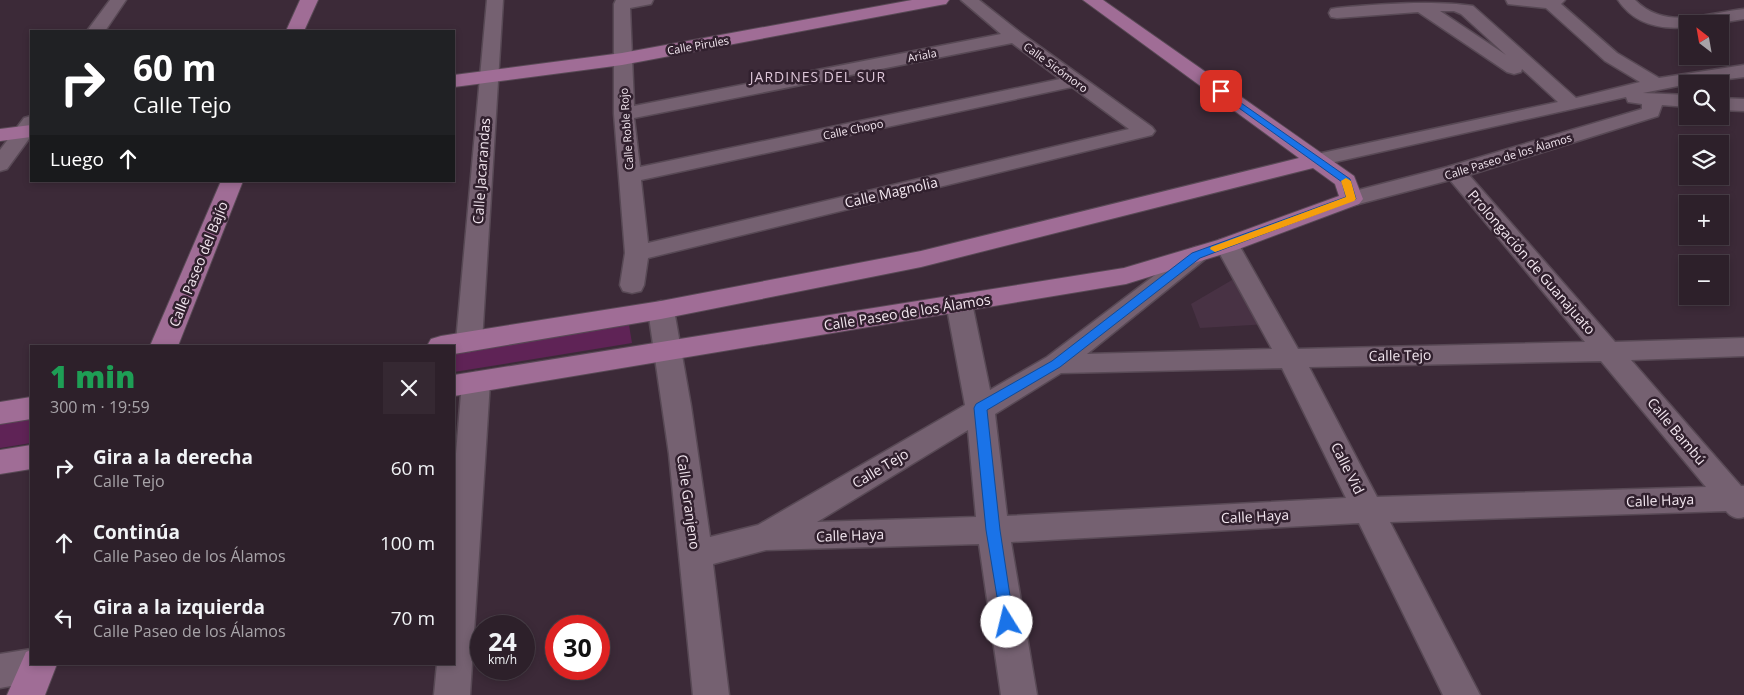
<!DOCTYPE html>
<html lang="es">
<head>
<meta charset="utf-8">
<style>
  :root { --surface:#2d202a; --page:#352832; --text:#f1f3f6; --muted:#a7a3a8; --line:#483e47 }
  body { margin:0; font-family:"Open Sans",sans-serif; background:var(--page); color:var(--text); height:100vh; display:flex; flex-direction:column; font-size:19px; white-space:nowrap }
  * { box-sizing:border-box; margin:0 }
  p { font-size:16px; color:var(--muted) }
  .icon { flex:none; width:28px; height:28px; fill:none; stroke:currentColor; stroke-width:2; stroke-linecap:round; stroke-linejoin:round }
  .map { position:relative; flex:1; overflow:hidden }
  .panel { position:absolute; left:30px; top:345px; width:425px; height:320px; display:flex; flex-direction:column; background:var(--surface); border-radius:0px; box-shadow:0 2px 8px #0003,0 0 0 1px var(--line) }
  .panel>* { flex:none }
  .top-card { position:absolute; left:30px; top:30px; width:425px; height:152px; border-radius:0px; box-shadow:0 2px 8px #0003,0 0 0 1px var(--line); background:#202124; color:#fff; overflow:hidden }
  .needle { width:32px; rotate:329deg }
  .fabs { position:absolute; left:1679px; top:15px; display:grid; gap:10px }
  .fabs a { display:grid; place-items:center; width:50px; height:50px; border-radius:0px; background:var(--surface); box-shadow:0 2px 8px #0003,0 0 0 1px var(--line); font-size:25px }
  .speed { position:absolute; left:470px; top:615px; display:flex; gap:10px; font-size:25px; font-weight:700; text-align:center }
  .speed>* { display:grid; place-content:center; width:65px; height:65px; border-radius:50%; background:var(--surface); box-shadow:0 2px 8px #0003,0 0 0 1px var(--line); line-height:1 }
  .speed small { font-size:12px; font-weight:400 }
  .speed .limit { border:8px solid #d22; background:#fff; color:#111 }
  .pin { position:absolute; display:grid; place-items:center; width:42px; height:42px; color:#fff; margin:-21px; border-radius:10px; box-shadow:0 2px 8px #0006 }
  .me { position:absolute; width:55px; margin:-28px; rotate:351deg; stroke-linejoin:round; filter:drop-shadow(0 0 4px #0008) }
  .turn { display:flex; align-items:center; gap:18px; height:105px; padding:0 20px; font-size:22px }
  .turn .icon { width:65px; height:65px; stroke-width:2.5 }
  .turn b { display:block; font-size:35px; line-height:42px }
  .then { display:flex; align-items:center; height:48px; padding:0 20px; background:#0003; gap:10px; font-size:19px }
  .round { display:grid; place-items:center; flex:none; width:52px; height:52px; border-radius:0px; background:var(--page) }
  .summary { display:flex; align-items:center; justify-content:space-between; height:85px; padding:0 20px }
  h1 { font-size:30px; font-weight:800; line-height:38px; color:#1e9e55 }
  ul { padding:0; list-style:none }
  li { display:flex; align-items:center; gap:15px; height:75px; padding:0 20px }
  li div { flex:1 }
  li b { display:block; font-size:19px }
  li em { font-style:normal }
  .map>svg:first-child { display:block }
  .built { fill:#483244 }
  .green { fill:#5f2356 }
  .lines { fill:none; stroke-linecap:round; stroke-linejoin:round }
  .minor-casing { stroke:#584955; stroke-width:3 }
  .major-casing { stroke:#584955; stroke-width:2 }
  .minor { fill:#756171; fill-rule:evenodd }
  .major { fill:#a06d96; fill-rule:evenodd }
  .route { fill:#1a73e8; stroke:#114b97 }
  .slow { fill:#f59e0b }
  .labels { text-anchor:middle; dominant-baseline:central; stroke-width:5; stroke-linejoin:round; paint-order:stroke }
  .far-street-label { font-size:11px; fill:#f3e7f0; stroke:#31202e }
  .far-quarter-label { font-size:14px; letter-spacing:1px; fill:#ddc6d8; stroke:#31202e }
  .street-label { font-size:14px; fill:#f3e7f0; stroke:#31202e }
</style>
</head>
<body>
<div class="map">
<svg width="1744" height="695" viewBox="0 0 1744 695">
  <rect width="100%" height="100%" fill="#3c2a38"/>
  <path class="built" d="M1232 280 1244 282 1269 324 1200 328 1191 304Z"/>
  <path class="green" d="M629 325 632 343 454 372V353Z
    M31 414V443L0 448V419Z"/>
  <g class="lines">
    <g class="minor-casing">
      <path id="minor" d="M110 0H126L105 31H87Z
        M487 0H503L482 342 478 348 469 351 460 348 456 342Z
        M616 0H653L651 4 630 8 634 106 1001 34 961 0H979L1021 33 1152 127 1155 131 1152 135 648 258 644 285 641 291 632 293 623 291 620 285 625 253 614 114V4ZM1012 43 1060 79 640 167 634 118ZM1072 87 1129 129 648 243 641 180Z
        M1506 0H1565L1561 4 1617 53 1659 78 1744 65V77L1688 84 1643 93 1688 95V107L1662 105 1658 116 1469 175 1615 342 1744 338V356L1631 360 1741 486H1744V517C1737 520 1730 516 1726 511L1390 522 1480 695H1443L1359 523 1011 542 1037 695H1001L979 544 766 550 713 564 729 695H693L669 454 648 310 652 304 661 301 670 304 674 310 691 406 710 537 758 525 965 405 946 303 950 297 959 295 968 297 972 303 990 390 1047 357 1188 250 1196 247 1204 250 1208 255 1204 260 1087 354 1272 349 1215 245 1219 240 1227 238 1235 240 1239 245 1298 349 1585 342 1450 180 1351 206 1343 204 1340 199 1343 194 1447 167 1642 109V104L1628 102 1626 97 1317 166 1310 164 1306 160 1310 156 1317 154 1558 102 1522 69 1521 72 1514 74 1507 72 1418 12 1337 18 1331 17 1329 13 1331 9 1337 8C1378 4 1435 0 1473 6L1576 98 1640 82 1605 61 1546 8 1508 4ZM1440 11H1454L1461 14 1506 55ZM1601 361 1706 487 1377 497 1309 367ZM1282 368 1346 498 1007 516 995 414 1061 373ZM968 430 976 517 817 522Z
        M1618 0H1635C1666 31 1706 13 1744 9V19L1713 24H1688V27C1660 30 1634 24 1618 0Z
        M1720 98 1744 99V111L1720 110Z
        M31 116V136L7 169 0 171V150L24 118Z
        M476 372 486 375 490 382 470 695H434L437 664H454V477L462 382 466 375Z
        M31 649V664H55L50 676 38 681 0 688V654Z"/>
    </g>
    <g class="major-casing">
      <path id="major" d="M300 0H318L304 31H286Z
        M912 0H949L946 4 940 5 622 65 454 87V75L622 53Z
        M1083 0H1103L1354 176 1363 199 1359 204 1236 250 1126 284 454 396V375L1124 268 1218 240 1339 196 1335 184 1313 168 921 267 661 319 454 354V346H427L431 339 441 336 661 301 921 251 1299 158Z
        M31 125V137L0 141V129Z
        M221 181H243L178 346H150Z
        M31 397V419L0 424V402Z
        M31 445V469L0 474V450Z
        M31 650V664H57L45 695H7L26 652Z"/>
    </g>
    <use href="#minor" class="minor"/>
    <use href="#major" class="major"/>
  </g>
  <path class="route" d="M1221 89 1350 179 1356 199 1200 258 1060 367 987 410 1000 530 1014 622 1012 627 1007 629 1002 627 986 530 974 408 976 404 1052 361 1192 253 1346 197 1342 182 1218 93 1216 91Z"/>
  <path class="slow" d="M1346 178 1351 181 1356 199 1354 201 1218 251 1215 252 1210 249 1211 247 1346 197 1341 181Z"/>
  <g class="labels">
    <g class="far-street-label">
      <text transform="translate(698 45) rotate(-10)">Calle Pirules</text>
      <text transform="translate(922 55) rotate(-11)">Ariala</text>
      <text transform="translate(1056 67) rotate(36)">Calle Sicómoro</text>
      <text transform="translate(626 129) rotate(-94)">Calle Roble Rojo</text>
      <text transform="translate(853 129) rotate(-12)">Calle Chopo</text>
      <text transform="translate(1508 156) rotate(-17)">Calle Paseo de los Álamos</text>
    </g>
    <g class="far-quarter-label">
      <text x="818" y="76">JARDINES DEL SUR</text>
    </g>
    <g class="street-label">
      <text transform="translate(481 171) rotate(-86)">Calle Jacarandas</text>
      <text transform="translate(891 192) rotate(-13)">Calle Magnolia</text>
      <text transform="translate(1532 262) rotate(49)">Prolongación de Guanajuato</text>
      <text transform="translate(198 264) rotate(-68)">Calle Paseo del Bajío</text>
      <text transform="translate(907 312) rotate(-9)">Calle Paseo de los Álamos</text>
      <text transform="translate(1400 355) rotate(-1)">Calle Tejo</text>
      <text transform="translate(1677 431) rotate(50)">Calle Bambú</text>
      <text transform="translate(880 468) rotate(-31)">Calle Tejo</text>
      <text transform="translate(1348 468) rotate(63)">Calle Vid</text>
      <text transform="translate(1660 500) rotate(-2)">Calle Haya</text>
      <text transform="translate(689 502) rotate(82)">Calle Granjeno</text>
      <text transform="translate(1255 516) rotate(-3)">Calle Haya</text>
      <text transform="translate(850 535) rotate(-2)">Calle Haya</text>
    </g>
  </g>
</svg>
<div class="fabs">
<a><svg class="needle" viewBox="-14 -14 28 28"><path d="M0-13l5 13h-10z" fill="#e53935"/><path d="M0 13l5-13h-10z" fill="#a7a3a8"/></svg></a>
<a><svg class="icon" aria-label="search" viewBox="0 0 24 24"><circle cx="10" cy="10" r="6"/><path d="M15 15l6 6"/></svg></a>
<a><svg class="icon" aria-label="layers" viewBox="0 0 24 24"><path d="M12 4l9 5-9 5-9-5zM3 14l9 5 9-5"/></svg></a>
<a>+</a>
<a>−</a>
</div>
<div class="speed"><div>24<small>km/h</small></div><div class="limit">30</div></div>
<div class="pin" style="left:1221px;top:91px;background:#d93025"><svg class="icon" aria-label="arrive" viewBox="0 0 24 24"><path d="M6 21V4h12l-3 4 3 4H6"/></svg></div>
<svg class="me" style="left:1007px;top:622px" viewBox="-20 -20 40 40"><circle r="19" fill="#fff"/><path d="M0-13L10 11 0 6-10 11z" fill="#1a73e8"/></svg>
<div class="top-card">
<div class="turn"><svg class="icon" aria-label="right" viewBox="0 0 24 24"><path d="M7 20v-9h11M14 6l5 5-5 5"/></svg><div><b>60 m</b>Calle Tejo</div></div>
<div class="then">Luego<svg class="icon" aria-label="ahead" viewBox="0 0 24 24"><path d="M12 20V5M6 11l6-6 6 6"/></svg></div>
</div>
<section class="panel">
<div class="summary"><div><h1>1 min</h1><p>300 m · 19:59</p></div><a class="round"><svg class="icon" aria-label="close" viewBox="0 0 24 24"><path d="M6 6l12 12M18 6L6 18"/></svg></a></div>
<ul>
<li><svg class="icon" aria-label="right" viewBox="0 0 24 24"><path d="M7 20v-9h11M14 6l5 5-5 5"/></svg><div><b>Gira a la derecha</b><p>Calle Tejo</p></div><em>60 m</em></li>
<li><svg class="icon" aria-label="ahead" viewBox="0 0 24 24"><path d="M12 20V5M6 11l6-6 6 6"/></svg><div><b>Continúa</b><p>Calle Paseo de los Álamos</p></div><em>100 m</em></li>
<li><svg class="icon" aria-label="left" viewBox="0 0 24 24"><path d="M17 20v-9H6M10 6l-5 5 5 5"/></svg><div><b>Gira a la izquierda</b><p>Calle Paseo de los Álamos</p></div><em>70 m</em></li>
</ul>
</section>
</div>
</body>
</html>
